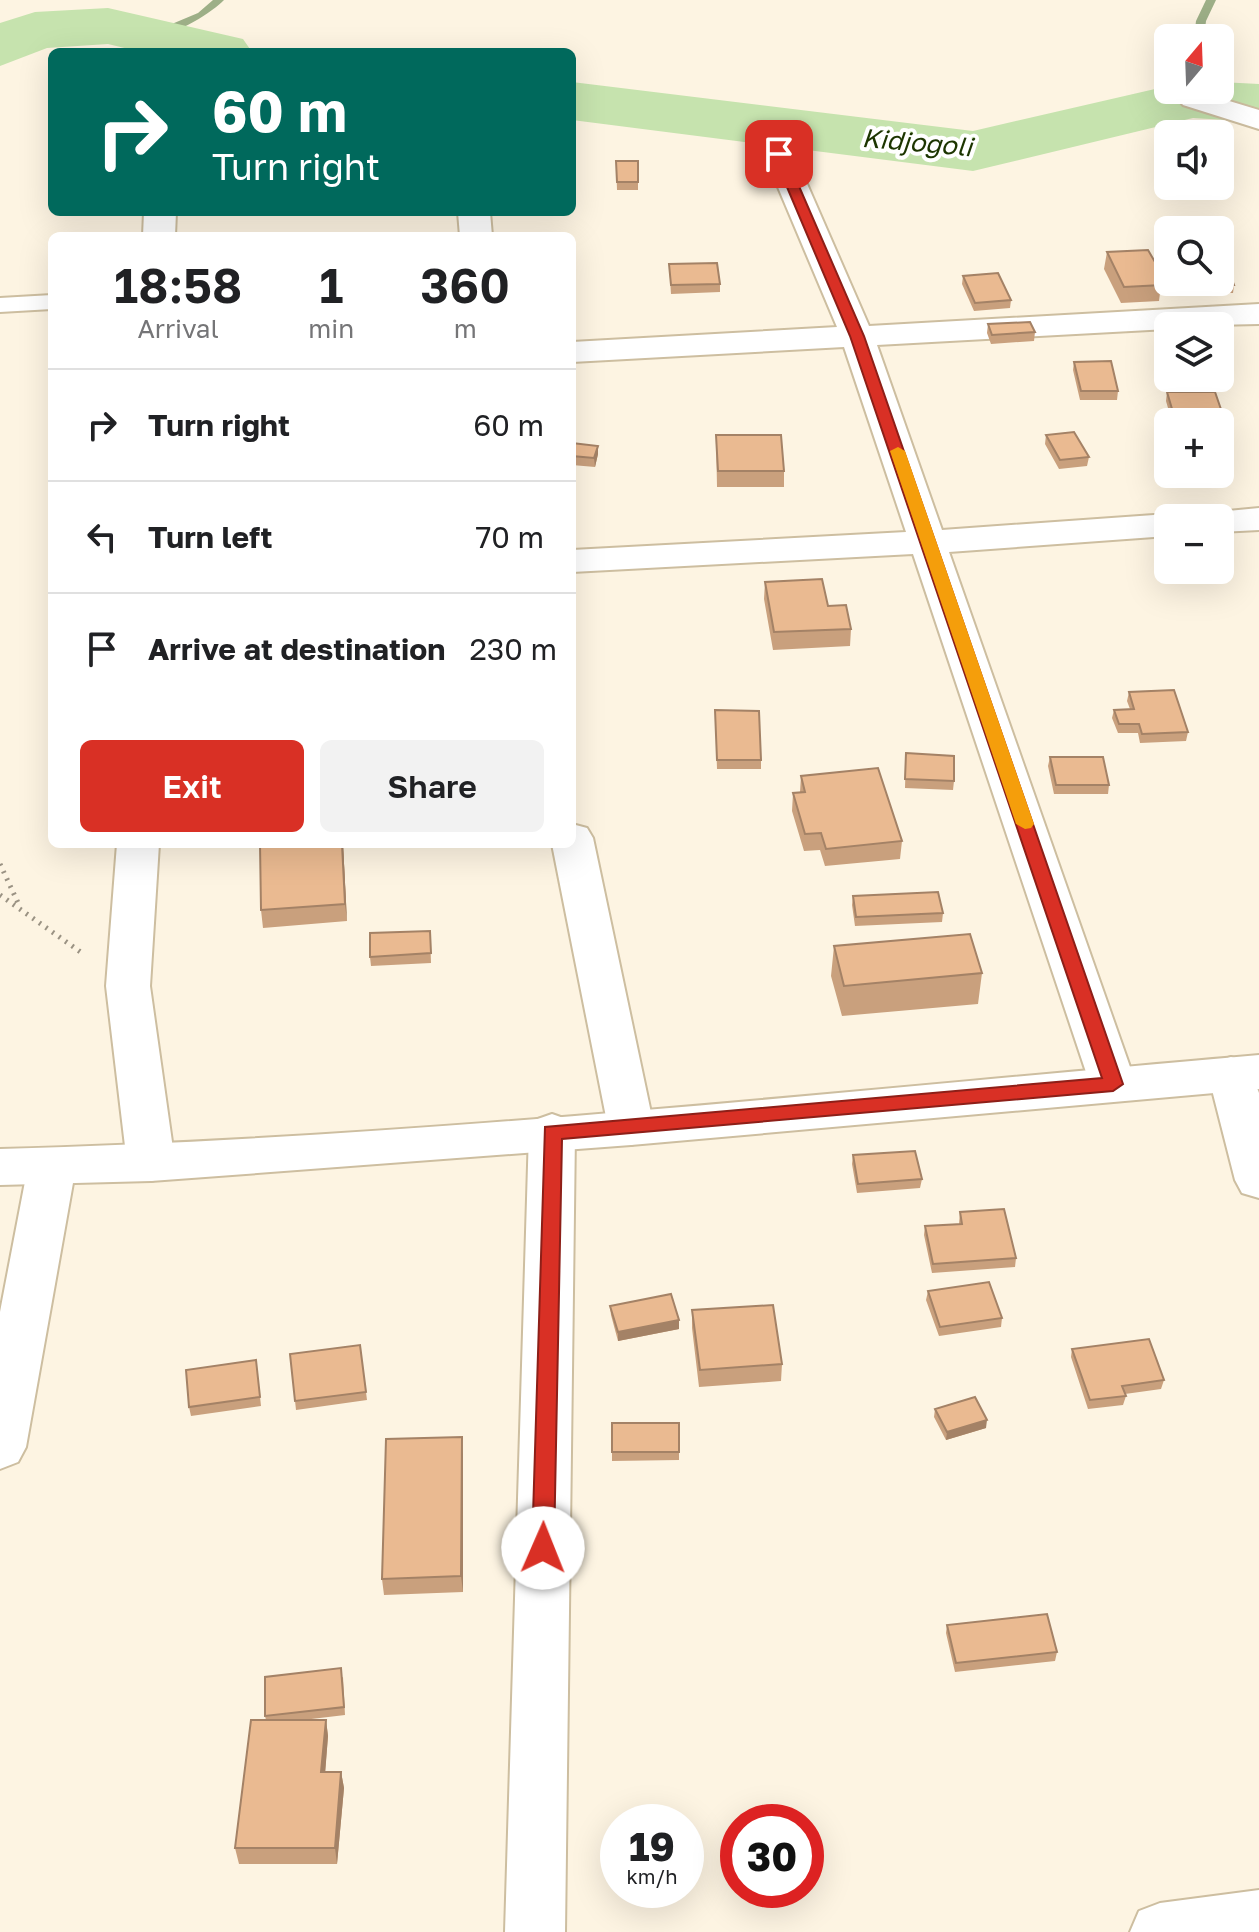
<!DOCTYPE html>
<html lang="en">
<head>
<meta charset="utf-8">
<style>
  :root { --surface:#fff; --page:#f2f2f2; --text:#202124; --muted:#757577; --line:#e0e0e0; --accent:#d93025 }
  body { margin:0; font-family:"Golos Text",sans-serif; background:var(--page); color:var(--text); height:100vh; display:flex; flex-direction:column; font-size:30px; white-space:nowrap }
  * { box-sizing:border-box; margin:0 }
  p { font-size:26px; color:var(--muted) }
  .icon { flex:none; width:44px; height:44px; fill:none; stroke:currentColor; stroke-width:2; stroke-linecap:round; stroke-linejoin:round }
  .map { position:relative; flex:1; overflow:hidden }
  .side { position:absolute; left:48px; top:232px; width:528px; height:616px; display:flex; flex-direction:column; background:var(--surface); border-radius:12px; box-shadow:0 8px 32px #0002 }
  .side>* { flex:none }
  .banner { position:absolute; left:48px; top:48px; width:528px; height:168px; border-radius:12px; box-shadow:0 8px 32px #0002; background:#00695c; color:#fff; overflow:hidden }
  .needle { width:52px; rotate:19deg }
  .buttons { position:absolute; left:1154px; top:24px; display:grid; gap:16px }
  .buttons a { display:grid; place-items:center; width:80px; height:80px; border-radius:12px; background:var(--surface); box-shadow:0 8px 32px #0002; font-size:40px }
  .speed { position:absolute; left:600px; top:1804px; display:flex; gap:16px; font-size:40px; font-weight:700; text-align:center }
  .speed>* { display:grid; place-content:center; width:104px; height:104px; border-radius:50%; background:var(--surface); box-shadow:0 8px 32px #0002; line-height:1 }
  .speed small { font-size:20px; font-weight:400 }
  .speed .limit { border:12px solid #d22; background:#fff; color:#111 }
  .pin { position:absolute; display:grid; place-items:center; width:68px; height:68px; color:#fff; margin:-34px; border-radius:16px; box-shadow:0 4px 12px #0006 }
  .me { position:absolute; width:88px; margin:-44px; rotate:1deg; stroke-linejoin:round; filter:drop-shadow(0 0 6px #0008) }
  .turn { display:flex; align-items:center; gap:28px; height:168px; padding:0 32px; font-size:36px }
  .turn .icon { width:104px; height:104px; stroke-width:2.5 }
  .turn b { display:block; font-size:56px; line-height:68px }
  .eta { display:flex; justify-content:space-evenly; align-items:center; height:136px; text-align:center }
  .eta b { font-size:48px; font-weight:600; line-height:56px }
  .action { display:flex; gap:16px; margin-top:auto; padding:16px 32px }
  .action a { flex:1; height:92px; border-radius:12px; background:var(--accent); color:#fff; font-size:32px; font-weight:600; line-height:92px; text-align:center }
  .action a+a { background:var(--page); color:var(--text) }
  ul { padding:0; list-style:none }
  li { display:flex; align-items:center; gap:24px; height:112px; padding:0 32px; border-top:2px solid var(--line) }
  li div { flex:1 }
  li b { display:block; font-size:30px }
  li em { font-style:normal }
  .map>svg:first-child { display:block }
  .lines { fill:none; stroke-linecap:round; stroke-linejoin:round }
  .stream { fill:#9daf87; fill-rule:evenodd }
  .river { fill:#c6e3ae; fill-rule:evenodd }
  .lane-casing { stroke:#cdbea0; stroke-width:4 }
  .street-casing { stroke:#cdbea0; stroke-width:4 }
  .secondary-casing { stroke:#cdbea0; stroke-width:4 }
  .path { stroke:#9a9283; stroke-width:5; stroke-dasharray:2 6; stroke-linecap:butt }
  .lane { fill:#fff; fill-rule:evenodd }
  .street { fill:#fff; fill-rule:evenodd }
  .secondary { fill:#fff; fill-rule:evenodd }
  .wall { fill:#c9a07d }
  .shaded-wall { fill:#a48266 }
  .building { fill:#eaba91; stroke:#a48266; stroke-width:2 }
  .route { fill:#d93025; stroke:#8d1f18; stroke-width:2 }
  .slow { fill:#f59e0b }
  .labels { text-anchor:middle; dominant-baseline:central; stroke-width:8; stroke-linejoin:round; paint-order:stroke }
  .far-water-label { font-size:26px; font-style:italic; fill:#1c3500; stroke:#fff }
</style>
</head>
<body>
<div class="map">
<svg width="1259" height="1932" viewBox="0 0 1259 1932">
  <rect width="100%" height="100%" fill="#fdf4e2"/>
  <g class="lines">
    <path class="stream" d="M213 0H224C212 13 164 43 148 34L198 13Z
      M1206 0H1216L1206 21 1204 38H1194L1196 21Z"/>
    <path class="river" d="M108 8 243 39 252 52H141L108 44 47 48 0 66V23L35 12Z
      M572 82 973 131 1168 86V90H1220V82L1259 84V122L1193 118 973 171 572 120Z"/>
    <g class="lane-casing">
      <path id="lane" d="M52 295V309L0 312V298Z"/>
    </g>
    <g class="street-casing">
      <path id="street" d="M1193 90 1259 110V129L1183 105 1178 99 1183 93Z
        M779 145 790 148 794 154 869 326 1259 304V324L1168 326V329L877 345 942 530 1168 514 1181 518H1168V536L949 552 1136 1084 1129 1096 1113 1101 1097 1096 1090 1084 913 554 572 572V550L906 532 844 347 572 362V342L837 327 764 154 768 148Z
        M144 212H176L175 236H143Z
        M458 212H490L492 236H460Z
        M1259 508V530L1220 532V518H1204L1207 513Z
        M572 824 587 828 593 838 654 1127 648 1139 631 1145 614 1139 608 1127 552 844H572Z
        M117 844H159L150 986 175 1163 168 1176 151 1181 134 1176 127 1163 106 986Z
        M1231 1057 1247 1062 1259 1093V1198L1242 1193 1235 1180 1208 1074 1215 1062Z
        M552 1114 569 1120 575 1132 565 1932H505L529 1132 535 1120Z
        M52 1148 69 1153 76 1166 26 1447 18 1462 0 1469V1312L28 1166 35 1153Z
        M1259 1890V1932H1130L1139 1911 1160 1903Z"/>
    </g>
    <g class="secondary-casing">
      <path id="secondary" d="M1259 1055V1089L631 1145 151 1181 0 1185V1149C420 1138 841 1091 1259 1055Z"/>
    </g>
    <path class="path" d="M0 864 20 907
      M0 895 82 953"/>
    <use href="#lane" class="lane"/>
    <use href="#street" class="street"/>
    <use href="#secondary" class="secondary"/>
  </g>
  <path class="wall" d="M616 161H638V190H617Z
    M1107 252 1155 262 1168 261V282H1179L1177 292 1160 293 1159 301 1121 303 1104 269Z
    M669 264 720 284V292L671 294Z
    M963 276 1011 300 1010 308 974 311 962 284Z
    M1202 282H1220L1234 285 1233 293H1206Z
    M988 324 1035 332 1034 341 991 344 987 333Z
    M1074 362 1118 391 1117 400H1080L1073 370Z
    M1167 392 1224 418 1222 427H1220V422H1172L1166 401Z
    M716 435 784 471V487H717Z
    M1046 435 1089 457 1087 466 1059 469 1045 444Z
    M572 443 598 446V454L595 467 572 465Z
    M765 582 828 606 851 629 850 646 773 650 764 599Z
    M1129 692 1188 732 1186 741 1140 743 1138 733H1118L1112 718 1114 710 1130 709 1127 701Z
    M715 710 761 760V769H717Z
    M906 753 954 781 953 790 905 788Z
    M1050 757 1109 785 1108 794H1054L1048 766Z
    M801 776 902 841 900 859 825 866 820 850 804 851 792 811 793 793 800 792Z
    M343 844 347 921 263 928 261 910Z
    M853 896 943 913 942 922 855 926 852 905Z
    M430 931 431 963 371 966 370 957Z
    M834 946 982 973 978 1004 842 1016 831 976Z
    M853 1155 922 1179 920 1188 857 1193 852 1164Z
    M960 1212 1016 1258 1015 1267 932 1273 924 1235 925 1226 959 1224Z
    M928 1291 1002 1318 1001 1327 939 1336 926 1300Z
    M610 1306 679 1329 618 1341 611 1315Z
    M692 1310 782 1364 781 1381 699 1387 692 1328Z
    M360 1345 367 1400 296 1410 290 1354Z
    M1072 1349 1164 1380 1161 1389 1125 1394 1126 1396 1123 1405 1088 1409 1071 1357Z
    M257 1368 261 1406 191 1416 189 1407Z
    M935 1409 986 1428 946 1440 934 1417Z
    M612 1423H679V1460L612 1461Z
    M463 1454V1592L384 1595 382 1579Z
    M947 1625 1057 1652 1055 1661 955 1672 946 1633Z
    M343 1677 345 1715 303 1720H326L328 1736 325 1772H341L344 1788 337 1864H239L235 1848 266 1720 265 1716Z"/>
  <path class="shaded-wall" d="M598 446V454L595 467 594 458Z
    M342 844H343L347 921 345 904Z
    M679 1320V1329L618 1341V1332Z
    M987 1420 986 1428 946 1440 947 1432Z
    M462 1437 463 1454V1592L461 1576Z
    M326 1720 328 1736 324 1788 321 1772Z
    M341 1772 344 1788 337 1864 335 1848Z"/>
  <path class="building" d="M616 161H638V182H617Z
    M1148 250 1155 262 1168 261V276L1158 277 1162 285 1124 287 1107 252Z
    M717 263 720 284 671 285 669 264Z
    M1220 269H1228L1234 285H1208L1206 282H1220Z
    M998 273 1011 300 975 303 963 276Z
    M1030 322 1035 332 992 335 988 324Z
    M1111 361 1118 391H1081L1074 362Z
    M1167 392H1215L1224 418 1175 419Z
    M1074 432 1089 457 1060 460 1046 435Z
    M716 435H781L784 471H718Z
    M572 443 598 446 594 458 572 456Z
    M822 579 828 606 846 605 851 629 774 632 765 582Z
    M1174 690 1188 732 1142 734 1139 724H1119L1114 710 1134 709 1129 692Z
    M715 710 759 711 761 760H717Z
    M906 753 954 756V781L905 779Z
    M1050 757H1103L1109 785H1056Z
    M878 768 902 841 826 849 821 833 805 834 793 793 805 792 801 776Z
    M260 844H342L345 904 261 910Z
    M938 892 943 913 856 917 853 896Z
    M430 931 431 953 370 957V933Z
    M970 934 982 973 844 986 834 946Z
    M915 1151 922 1179 858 1184 853 1155Z
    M1004 1209 1016 1258 933 1264 925 1226 962 1224 960 1212Z
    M989 1282 1002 1318 940 1327 928 1291Z
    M671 1294 679 1320 618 1332 610 1306Z
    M773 1305 782 1364 700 1370 692 1310Z
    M1149 1339 1164 1380 1122 1386 1126 1396 1090 1400 1072 1349Z
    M360 1345 366 1392 295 1401 290 1354Z
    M256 1360 260 1397 189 1407 186 1370Z
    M975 1397 987 1420 947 1432 935 1409Z
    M612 1423H679V1452H612Z
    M462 1437 461 1576 382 1579 386 1439Z
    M1047 1614 1057 1652 956 1663 947 1625Z
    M341 1668 344 1707 265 1716V1677Z
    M251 1720H326L321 1772H341L335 1848H235Z"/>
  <path class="route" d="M779 150 785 154 864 336 1123 1084 1113 1091 562 1139 554 1548 551 1555 543 1558 535 1555 532 1548 545 1127 1102 1078 850 336 773 154Z"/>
  <path class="slow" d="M898 447 905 451 1034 824 1031 828 1025 829 1016 824 890 451Z"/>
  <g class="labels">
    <g class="far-water-label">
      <text transform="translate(917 142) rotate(5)">Kidjogoli</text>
    </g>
  </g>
</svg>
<div class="buttons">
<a><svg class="needle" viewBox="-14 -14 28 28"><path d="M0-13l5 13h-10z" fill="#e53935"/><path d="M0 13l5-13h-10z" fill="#757577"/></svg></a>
<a><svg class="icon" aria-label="sound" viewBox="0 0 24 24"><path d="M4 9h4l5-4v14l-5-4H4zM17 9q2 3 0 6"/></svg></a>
<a><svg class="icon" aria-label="search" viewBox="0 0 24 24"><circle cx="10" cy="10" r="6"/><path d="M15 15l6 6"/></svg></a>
<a><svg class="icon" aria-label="layers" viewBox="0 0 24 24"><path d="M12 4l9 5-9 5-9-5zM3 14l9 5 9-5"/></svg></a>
<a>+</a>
<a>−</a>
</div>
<div class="speed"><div>19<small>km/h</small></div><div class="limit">30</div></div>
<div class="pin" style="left:779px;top:154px;background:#d93025"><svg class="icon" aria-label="arrive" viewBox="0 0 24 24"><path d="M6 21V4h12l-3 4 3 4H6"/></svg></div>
<svg class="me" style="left:543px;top:1548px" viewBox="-20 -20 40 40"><circle r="19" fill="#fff"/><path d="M0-13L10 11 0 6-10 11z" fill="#d93025"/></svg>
<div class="banner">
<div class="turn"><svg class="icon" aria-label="right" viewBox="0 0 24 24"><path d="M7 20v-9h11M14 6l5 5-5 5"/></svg><div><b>60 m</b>Turn right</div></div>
</div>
<section class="side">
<div class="eta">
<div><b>18:58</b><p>Arrival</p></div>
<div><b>1</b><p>min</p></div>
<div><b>360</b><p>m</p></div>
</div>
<ul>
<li><svg class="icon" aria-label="right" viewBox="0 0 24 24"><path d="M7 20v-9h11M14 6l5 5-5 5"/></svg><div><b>Turn right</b></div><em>60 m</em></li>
<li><svg class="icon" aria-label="left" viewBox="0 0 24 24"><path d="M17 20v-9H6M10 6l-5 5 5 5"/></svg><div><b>Turn left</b></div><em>70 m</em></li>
<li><svg class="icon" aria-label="arrive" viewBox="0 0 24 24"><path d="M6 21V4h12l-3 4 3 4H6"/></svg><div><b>Arrive at destination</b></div><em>230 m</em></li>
</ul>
<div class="action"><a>Exit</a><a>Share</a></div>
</section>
</div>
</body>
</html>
